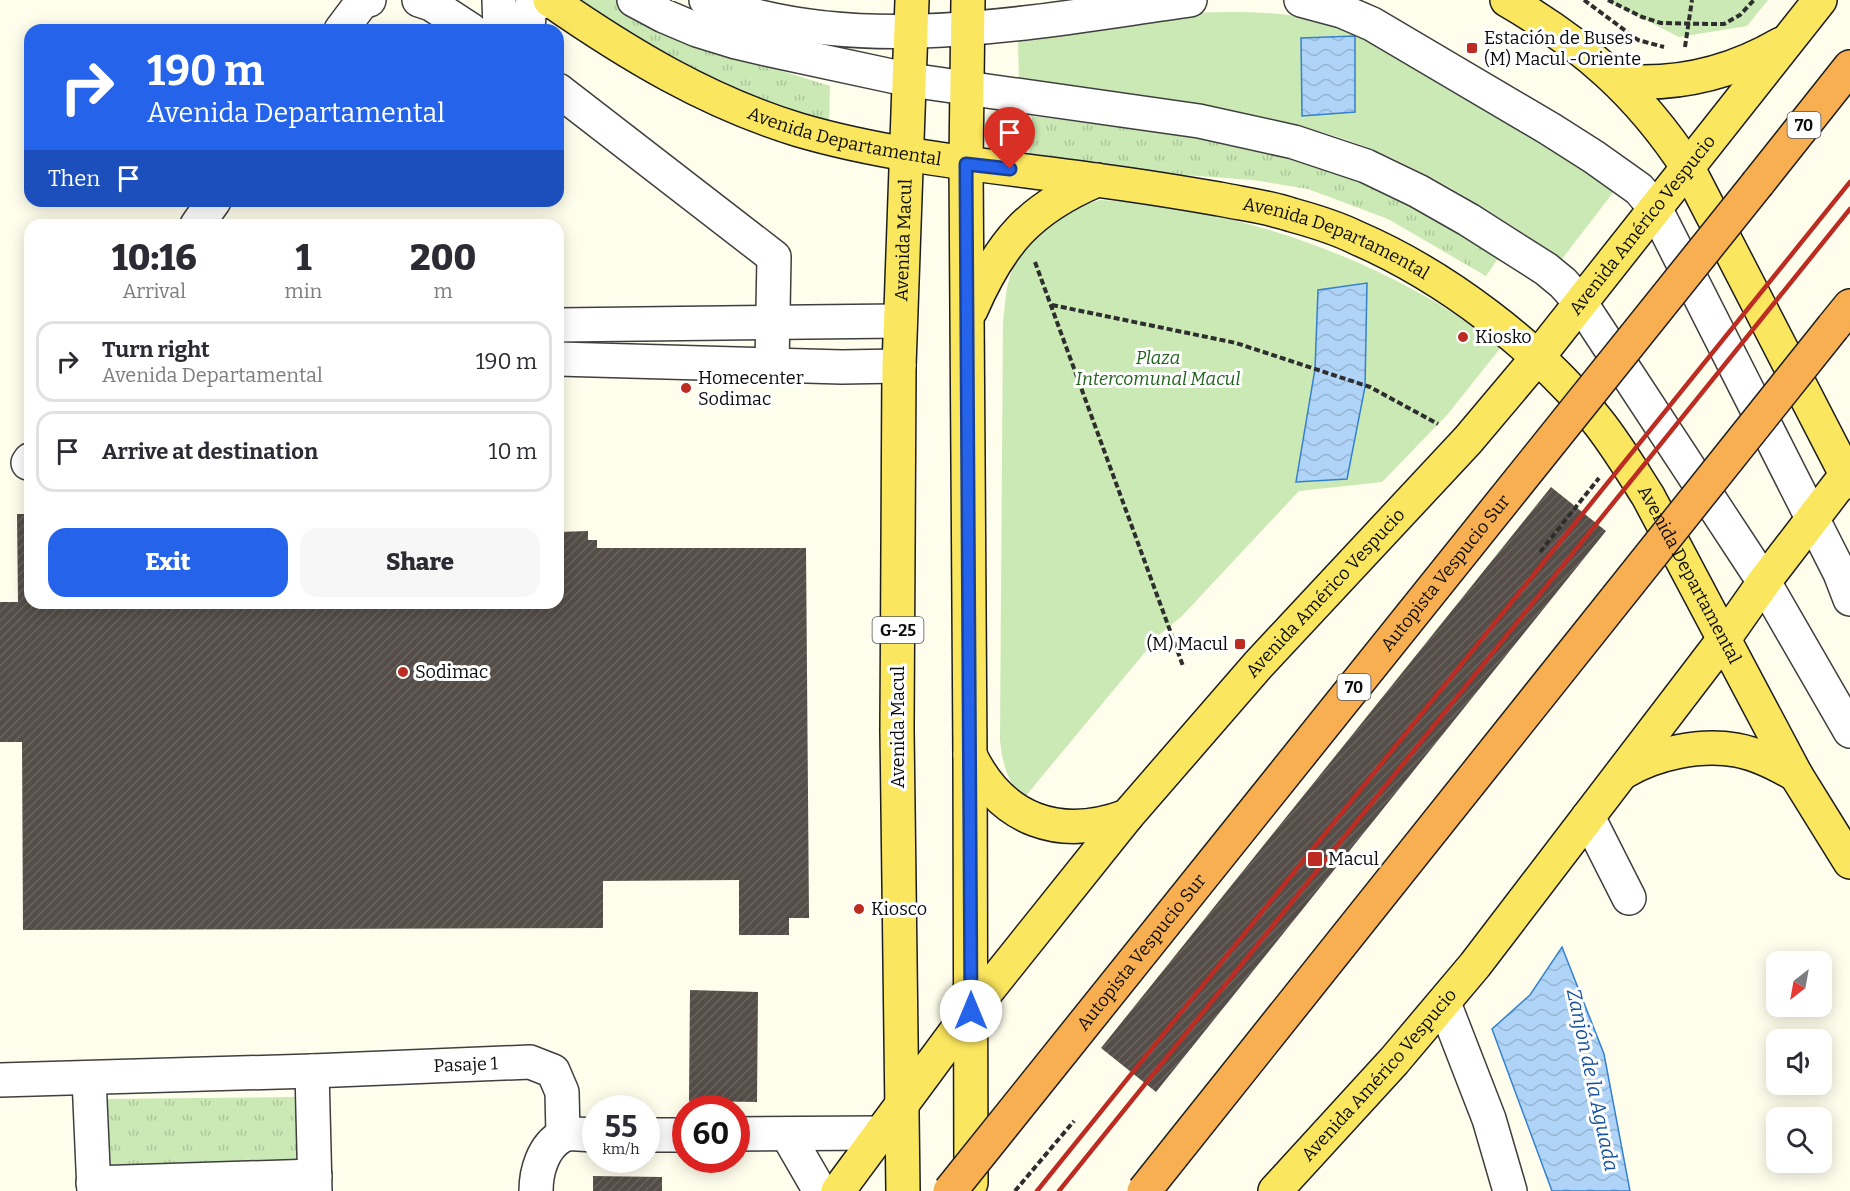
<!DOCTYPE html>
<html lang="en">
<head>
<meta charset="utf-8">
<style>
  :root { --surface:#fff; --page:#f7f7f7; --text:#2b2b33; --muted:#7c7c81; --line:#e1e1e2; --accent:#2563eb }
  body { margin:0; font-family:Bitter,serif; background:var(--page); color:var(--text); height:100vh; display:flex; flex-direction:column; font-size:22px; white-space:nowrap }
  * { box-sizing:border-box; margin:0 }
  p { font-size:20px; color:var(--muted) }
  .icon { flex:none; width:33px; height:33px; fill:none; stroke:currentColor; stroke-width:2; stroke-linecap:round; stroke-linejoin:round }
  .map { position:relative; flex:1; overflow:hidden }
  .drawer { position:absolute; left:24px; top:219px; width:540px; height:390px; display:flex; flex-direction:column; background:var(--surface); border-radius:18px; box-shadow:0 3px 15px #0003 }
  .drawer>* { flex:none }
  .top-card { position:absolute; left:24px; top:24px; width:540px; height:183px; border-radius:18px; box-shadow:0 3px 15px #0003; background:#2563eb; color:#fff; overflow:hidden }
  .needle { width:39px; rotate:211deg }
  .controls { position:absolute; left:1766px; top:951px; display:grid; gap:12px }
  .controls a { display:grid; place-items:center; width:66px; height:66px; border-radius:12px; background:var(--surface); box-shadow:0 3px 15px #0003; font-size:30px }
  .speed { position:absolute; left:582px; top:1095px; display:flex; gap:12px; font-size:30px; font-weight:700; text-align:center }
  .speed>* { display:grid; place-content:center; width:78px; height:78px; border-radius:50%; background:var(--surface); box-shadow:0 3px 15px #0003; line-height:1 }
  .speed small { font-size:15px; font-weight:400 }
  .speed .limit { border:9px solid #d22; background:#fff; color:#111 }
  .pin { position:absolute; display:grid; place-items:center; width:51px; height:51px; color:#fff; margin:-62px -26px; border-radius:50% 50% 50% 0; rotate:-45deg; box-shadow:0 0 6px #0007 }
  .pin .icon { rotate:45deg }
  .me { position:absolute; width:66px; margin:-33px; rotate:0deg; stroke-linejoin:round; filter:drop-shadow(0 0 4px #0008) }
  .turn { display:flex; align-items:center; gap:21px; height:126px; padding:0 24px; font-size:27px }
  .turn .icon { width:78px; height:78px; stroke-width:2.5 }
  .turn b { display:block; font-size:42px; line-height:51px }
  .then { display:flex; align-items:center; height:57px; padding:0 24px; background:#0003; gap:12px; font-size:22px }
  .eta { display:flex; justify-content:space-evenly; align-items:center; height:102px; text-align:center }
  .eta b { font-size:36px; font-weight:800; line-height:42px }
  .action { display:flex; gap:12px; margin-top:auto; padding:12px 24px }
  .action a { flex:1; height:69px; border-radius:18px; background:var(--accent); color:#fff; font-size:24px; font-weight:800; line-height:69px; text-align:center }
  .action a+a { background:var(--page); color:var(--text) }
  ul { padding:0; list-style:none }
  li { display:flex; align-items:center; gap:18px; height:81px; margin:0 12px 9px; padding:0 12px; border:3px solid var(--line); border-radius:18px }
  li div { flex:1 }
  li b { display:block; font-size:22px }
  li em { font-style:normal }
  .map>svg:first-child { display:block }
  .grass { fill:url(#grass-tufts) }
  .park { fill:#cae9b4; fill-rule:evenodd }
  .water { fill:url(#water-waves); stroke:#3580cf; stroke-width:1.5 }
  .building { fill:url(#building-hatch) }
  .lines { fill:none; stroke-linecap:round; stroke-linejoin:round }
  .minor-casing { stroke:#3f3f3f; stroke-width:36 }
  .major-casing { stroke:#1d1d1d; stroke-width:36 }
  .highway-casing { stroke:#1d1d1d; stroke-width:36 }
  .path { stroke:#2e2e2e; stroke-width:4; stroke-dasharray:6 3; stroke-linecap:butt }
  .minor { stroke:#fff; stroke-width:33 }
  .major { stroke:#fbe65f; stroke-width:33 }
  .highway { stroke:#f7af51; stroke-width:33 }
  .rail { stroke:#bd2c22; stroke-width:4.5 }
  .highway-bridge-casing { stroke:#1d1d1d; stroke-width:36; stroke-linecap:butt }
  .highway-bridge { stroke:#f7af51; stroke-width:33 }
  .route-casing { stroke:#184099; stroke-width:15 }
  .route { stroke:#2563eb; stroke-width:10 }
  .poi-dot { fill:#bd2c22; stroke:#fff; stroke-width:2 }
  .labels { text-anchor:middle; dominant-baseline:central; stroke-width:6; stroke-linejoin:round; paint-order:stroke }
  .shield { fill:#fff; stroke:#555; stroke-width:1.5 }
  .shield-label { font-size:16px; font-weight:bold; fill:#0c0c0c }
  .poi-label { font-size:18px; fill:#0c0c0c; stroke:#fff; text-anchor:start }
  .street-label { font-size:18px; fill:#0c0c0c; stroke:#fff }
  .park-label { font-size:18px; font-style:italic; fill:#22641c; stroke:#fff }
  .water-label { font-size:20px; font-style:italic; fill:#14529f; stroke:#fff }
</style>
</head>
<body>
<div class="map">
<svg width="1850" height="1191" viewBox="0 0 1850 1191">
  <defs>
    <pattern id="grass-tufts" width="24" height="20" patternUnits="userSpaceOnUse" patternTransform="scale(1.5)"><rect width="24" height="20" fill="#cae9b4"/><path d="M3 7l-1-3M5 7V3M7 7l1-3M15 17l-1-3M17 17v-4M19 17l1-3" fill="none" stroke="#acc79a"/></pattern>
    <pattern id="water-waves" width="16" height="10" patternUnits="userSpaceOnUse" patternTransform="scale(1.5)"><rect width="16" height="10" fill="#afd4f7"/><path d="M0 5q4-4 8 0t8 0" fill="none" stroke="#95b5d3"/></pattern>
    <pattern id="building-hatch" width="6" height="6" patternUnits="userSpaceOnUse" patternTransform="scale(1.5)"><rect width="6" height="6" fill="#554e48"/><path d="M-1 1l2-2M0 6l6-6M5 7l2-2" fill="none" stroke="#68635e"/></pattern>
  </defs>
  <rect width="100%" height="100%" fill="#fffdeb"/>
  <path class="grass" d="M580 0H618L715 50 830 86 829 126 716 83 644 46Z
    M1032 116 1256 144 1363 177 1501 254 1486 276 1388 219 1308 189 1253 180 1156 173 1029 154Z
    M296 1097 297 1172 103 1174 102 1099Z"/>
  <path class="park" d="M1607 0H1768L1747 26 1679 37Z
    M1227 12C1261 12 1294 13 1327 23 1360 33 1390 53 1421 70 1487 107 1551 149 1615 190L1562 259C1495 214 1422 165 1344 139 1291 121 1236 113 1180 104 1126 96 1072 88 1019 80L1018 40 1188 13Z
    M1100 200C1212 206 1324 240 1421 294 1449 309 1475 329 1502 346L1447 415 1382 482 1299 491 1181 617 1160 634 1024 798C1007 783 1002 761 1000 740L1003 321C1005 309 1005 296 1008 284 1019 235 1055 212 1100 200ZM1367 283 1365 387 1297 481 1315 369 1318 290Z"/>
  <path class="water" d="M1355 36V112L1302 116 1301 38Z
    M1367 283 1365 387 1347 479 1296 482 1315 369 1318 290Z
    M1562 947 1604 1054 1630 1191H1552L1492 1029 1530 995Z"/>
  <path class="building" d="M1551 487 1606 531 1156 1092 1101 1048Z
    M17 514H30V603H558V532L588 531V540H597V548H806L809 918H789V935H739V880L603 881V928L23 930 22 742H0V602H18Z
    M690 990 758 992 757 1102 689 1101Z
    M593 1176 662 1177V1191H593Z"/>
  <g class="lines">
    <g class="minor-casing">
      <g id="minor">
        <path d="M419 0 431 4 471 30"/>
        <path d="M499 0 500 30"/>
        <path d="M634 0 664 16 697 30 736 42 775 51 910 80 1199 121 1294 142 1366 166 1418 191 1469 220 1546 269 1563 283 1580 302 1764 582 1850 731"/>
        <path d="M706 0C855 59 1036 21 1190 0"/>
        <path d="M1301 0 1342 11 1372 24 1550 129 1594 157 1639 189 1655 208 1840 573 1850 599"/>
        <path d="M341 30 362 2 369 0"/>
        <path d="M528 30 529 14 532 5 549 0"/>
        <path d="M558 90 774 257 772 365"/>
        <path d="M197 225 214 201"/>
        <path d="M558 325 899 321"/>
        <path d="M558 359 842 367 899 366"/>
        <path d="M28 463 30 460"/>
        <path d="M1588 817 1629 898"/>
        <path d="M1444 1003 1489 1119 1510 1191"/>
        <path d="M312 1071 315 1191"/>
        <path d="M89 1078 94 1191"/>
        <path id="s1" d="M0 1080 312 1071 530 1062 553 1071 562 1092 563 1135"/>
        <path d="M736 1134 880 1133"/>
        <path d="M787 1134 820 1191"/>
        <path d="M646 1135H686"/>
        <path d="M93 1183 315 1176"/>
        <path d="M536 1191C536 1172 543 1146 562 1136 570 1132 586 1135 596 1135"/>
      </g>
    </g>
    <g class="major-casing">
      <g id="major">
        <path id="s2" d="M550 0C628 54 707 102 799 130 895 158 996 166 1095 180 1136 185 1178 192 1219 199 1243 204 1269 207 1292 215 1314 221 1337 228 1357 238 1445 276 1540 348 1599 423 1617 446 1632 471 1648 496L1796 775 1850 862"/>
        <path d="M968 0 966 164 970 755 971 1183"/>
        <path d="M1507 0C1584 45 1639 93 1688 168L1850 482"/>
        <path d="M1619 81C1676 86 1731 73 1781 44"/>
        <path d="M971 310C1000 243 1029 209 1097 180"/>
        <path d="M970 755C1002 821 1060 841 1127 816"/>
        <path d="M1624 772C1655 753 1700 744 1736 750 1758 754 1777 764 1796 775"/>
        <path id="s3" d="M838 1191 971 1011 1127 816 1258 665 1468 440 1537 358 1820 0"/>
        <path id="s4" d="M903 1191 897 730 899 366 912 0"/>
        <path id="s5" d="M1275 1191 1394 1061 1475 965 1724 639 1764 582 1850 470"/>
      </g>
    </g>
    <g class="highway-casing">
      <path id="highway" d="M1758 183 1850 67
        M1833 327 1850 306"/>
    </g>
    <path class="path" d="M1584 0 1638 40 1664 47
      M1608 0 1642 17 1661 23 1708 24H1724L1740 15 1754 0
      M1685 47 1692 0
      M1035 262 1183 666
      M1052 305 1236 343 1370 387 1438 424
      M1540 552 1599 478
      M1015 1191 1074 1121"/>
    <use href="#minor" class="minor"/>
    <use href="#major" class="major"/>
    <use href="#highway" class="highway"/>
    <path class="rail" d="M1037 1191 1850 182
      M1059 1191 1850 209"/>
    <g class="highway-bridge-casing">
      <g id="highway-bridge">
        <path id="s6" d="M950 1191 1758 183"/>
        <path d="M1144 1191 1833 327"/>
      </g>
    </g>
    <use href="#highway-bridge" class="highway-bridge"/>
  </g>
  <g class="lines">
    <g class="route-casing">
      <path id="route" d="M971 1011 966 164 1010 169"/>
    </g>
    <use href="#route" class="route"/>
  </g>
  <g class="poi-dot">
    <rect x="1466" y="42" width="12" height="12" rx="3"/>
    <circle cx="1463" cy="337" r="6"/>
    <circle cx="686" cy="388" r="6"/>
    <rect x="1234" y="638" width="12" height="12" rx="3"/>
    <circle cx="403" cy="672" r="6"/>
    <rect x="1307" y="851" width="16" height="16" rx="3"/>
    <circle cx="859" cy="909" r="6"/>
  </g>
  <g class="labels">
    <g class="shield">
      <rect x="1787.5" y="112" width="33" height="26" rx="4.5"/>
      <rect x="872.5" y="617" width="51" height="26" rx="4.5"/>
      <rect x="1337.5" y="674" width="33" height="26" rx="4.5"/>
    </g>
    <g class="shield-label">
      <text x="1804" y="125">70</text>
      <text x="898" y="630">G-25</text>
      <text x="1354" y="687">70</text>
    </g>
    <g class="poi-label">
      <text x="1484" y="38">Estación de Buses<tspan x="1484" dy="21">(M) Macul -Oriente</tspan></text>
      <text x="1475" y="337">Kiosko</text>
      <text x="698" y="378">Homecenter<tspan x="698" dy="21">Sodimac</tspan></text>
      <text x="1228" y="644" text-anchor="end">(M) Macul</text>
      <text x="415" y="672">Sodimac</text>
      <text x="1328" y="859">Macul</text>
      <text x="871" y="909">Kiosco</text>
    </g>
    <g class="street-label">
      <text stroke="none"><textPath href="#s2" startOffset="328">Avenida Departamental</textPath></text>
      <text stroke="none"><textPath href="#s3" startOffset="1258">Avenida Américo Vespucio</textPath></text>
      <text stroke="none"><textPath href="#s4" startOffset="951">Avenida Macul</textPath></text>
      <text stroke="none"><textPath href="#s2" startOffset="832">Avenida Departamental</textPath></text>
      <text stroke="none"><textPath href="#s6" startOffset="792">Autopista Vespucio Sur</textPath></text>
      <text stroke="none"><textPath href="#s2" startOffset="1336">Avenida Departamental</textPath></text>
      <text stroke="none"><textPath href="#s3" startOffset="772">Avenida Américo Vespucio</textPath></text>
      <text transform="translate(898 727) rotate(-90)">Avenida Macul</text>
      <text stroke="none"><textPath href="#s6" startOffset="306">Autopista Vespucio Sur</textPath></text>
      <text stroke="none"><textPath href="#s1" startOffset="466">Pasaje 1</textPath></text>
      <text stroke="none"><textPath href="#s5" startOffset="156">Avenida Américo Vespucio</textPath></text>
    </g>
    <g class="park-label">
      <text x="1158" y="358">Plaza<tspan x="1158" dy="21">Intercomunal Macul</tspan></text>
    </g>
    <g class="water-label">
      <text transform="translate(1593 1080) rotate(78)">Zanjón de la Aguada</text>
    </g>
  </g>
</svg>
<div class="controls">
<a><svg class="needle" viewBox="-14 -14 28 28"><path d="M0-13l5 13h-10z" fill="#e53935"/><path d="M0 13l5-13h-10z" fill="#7c7c81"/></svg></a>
<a><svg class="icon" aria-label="sound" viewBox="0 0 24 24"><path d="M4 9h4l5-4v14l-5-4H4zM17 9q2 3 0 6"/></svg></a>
<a><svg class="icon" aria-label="search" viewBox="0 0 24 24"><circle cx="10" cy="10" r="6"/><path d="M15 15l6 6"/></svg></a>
</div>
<div class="speed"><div>55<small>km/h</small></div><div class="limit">60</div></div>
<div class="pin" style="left:1010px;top:169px;background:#d93025"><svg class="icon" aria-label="arrive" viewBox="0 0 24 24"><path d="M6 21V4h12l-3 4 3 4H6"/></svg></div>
<svg class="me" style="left:971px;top:1011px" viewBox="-20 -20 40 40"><circle r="19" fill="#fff"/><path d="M0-13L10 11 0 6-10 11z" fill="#2563eb"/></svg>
<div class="top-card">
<div class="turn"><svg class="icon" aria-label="right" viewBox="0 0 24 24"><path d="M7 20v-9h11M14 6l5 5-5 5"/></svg><div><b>190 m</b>Avenida Departamental</div></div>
<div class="then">Then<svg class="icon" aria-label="arrive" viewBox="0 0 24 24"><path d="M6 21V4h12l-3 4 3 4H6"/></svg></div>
</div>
<section class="drawer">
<div class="eta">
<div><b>10:16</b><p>Arrival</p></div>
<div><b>1</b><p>min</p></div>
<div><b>200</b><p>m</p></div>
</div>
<ul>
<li><svg class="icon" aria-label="right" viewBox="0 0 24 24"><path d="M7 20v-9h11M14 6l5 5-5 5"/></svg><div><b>Turn right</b><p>Avenida Departamental</p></div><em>190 m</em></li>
<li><svg class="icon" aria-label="arrive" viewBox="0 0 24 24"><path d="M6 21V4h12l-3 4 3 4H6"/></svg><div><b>Arrive at destination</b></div><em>10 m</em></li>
</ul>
<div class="action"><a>Exit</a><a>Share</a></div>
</section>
</div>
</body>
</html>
